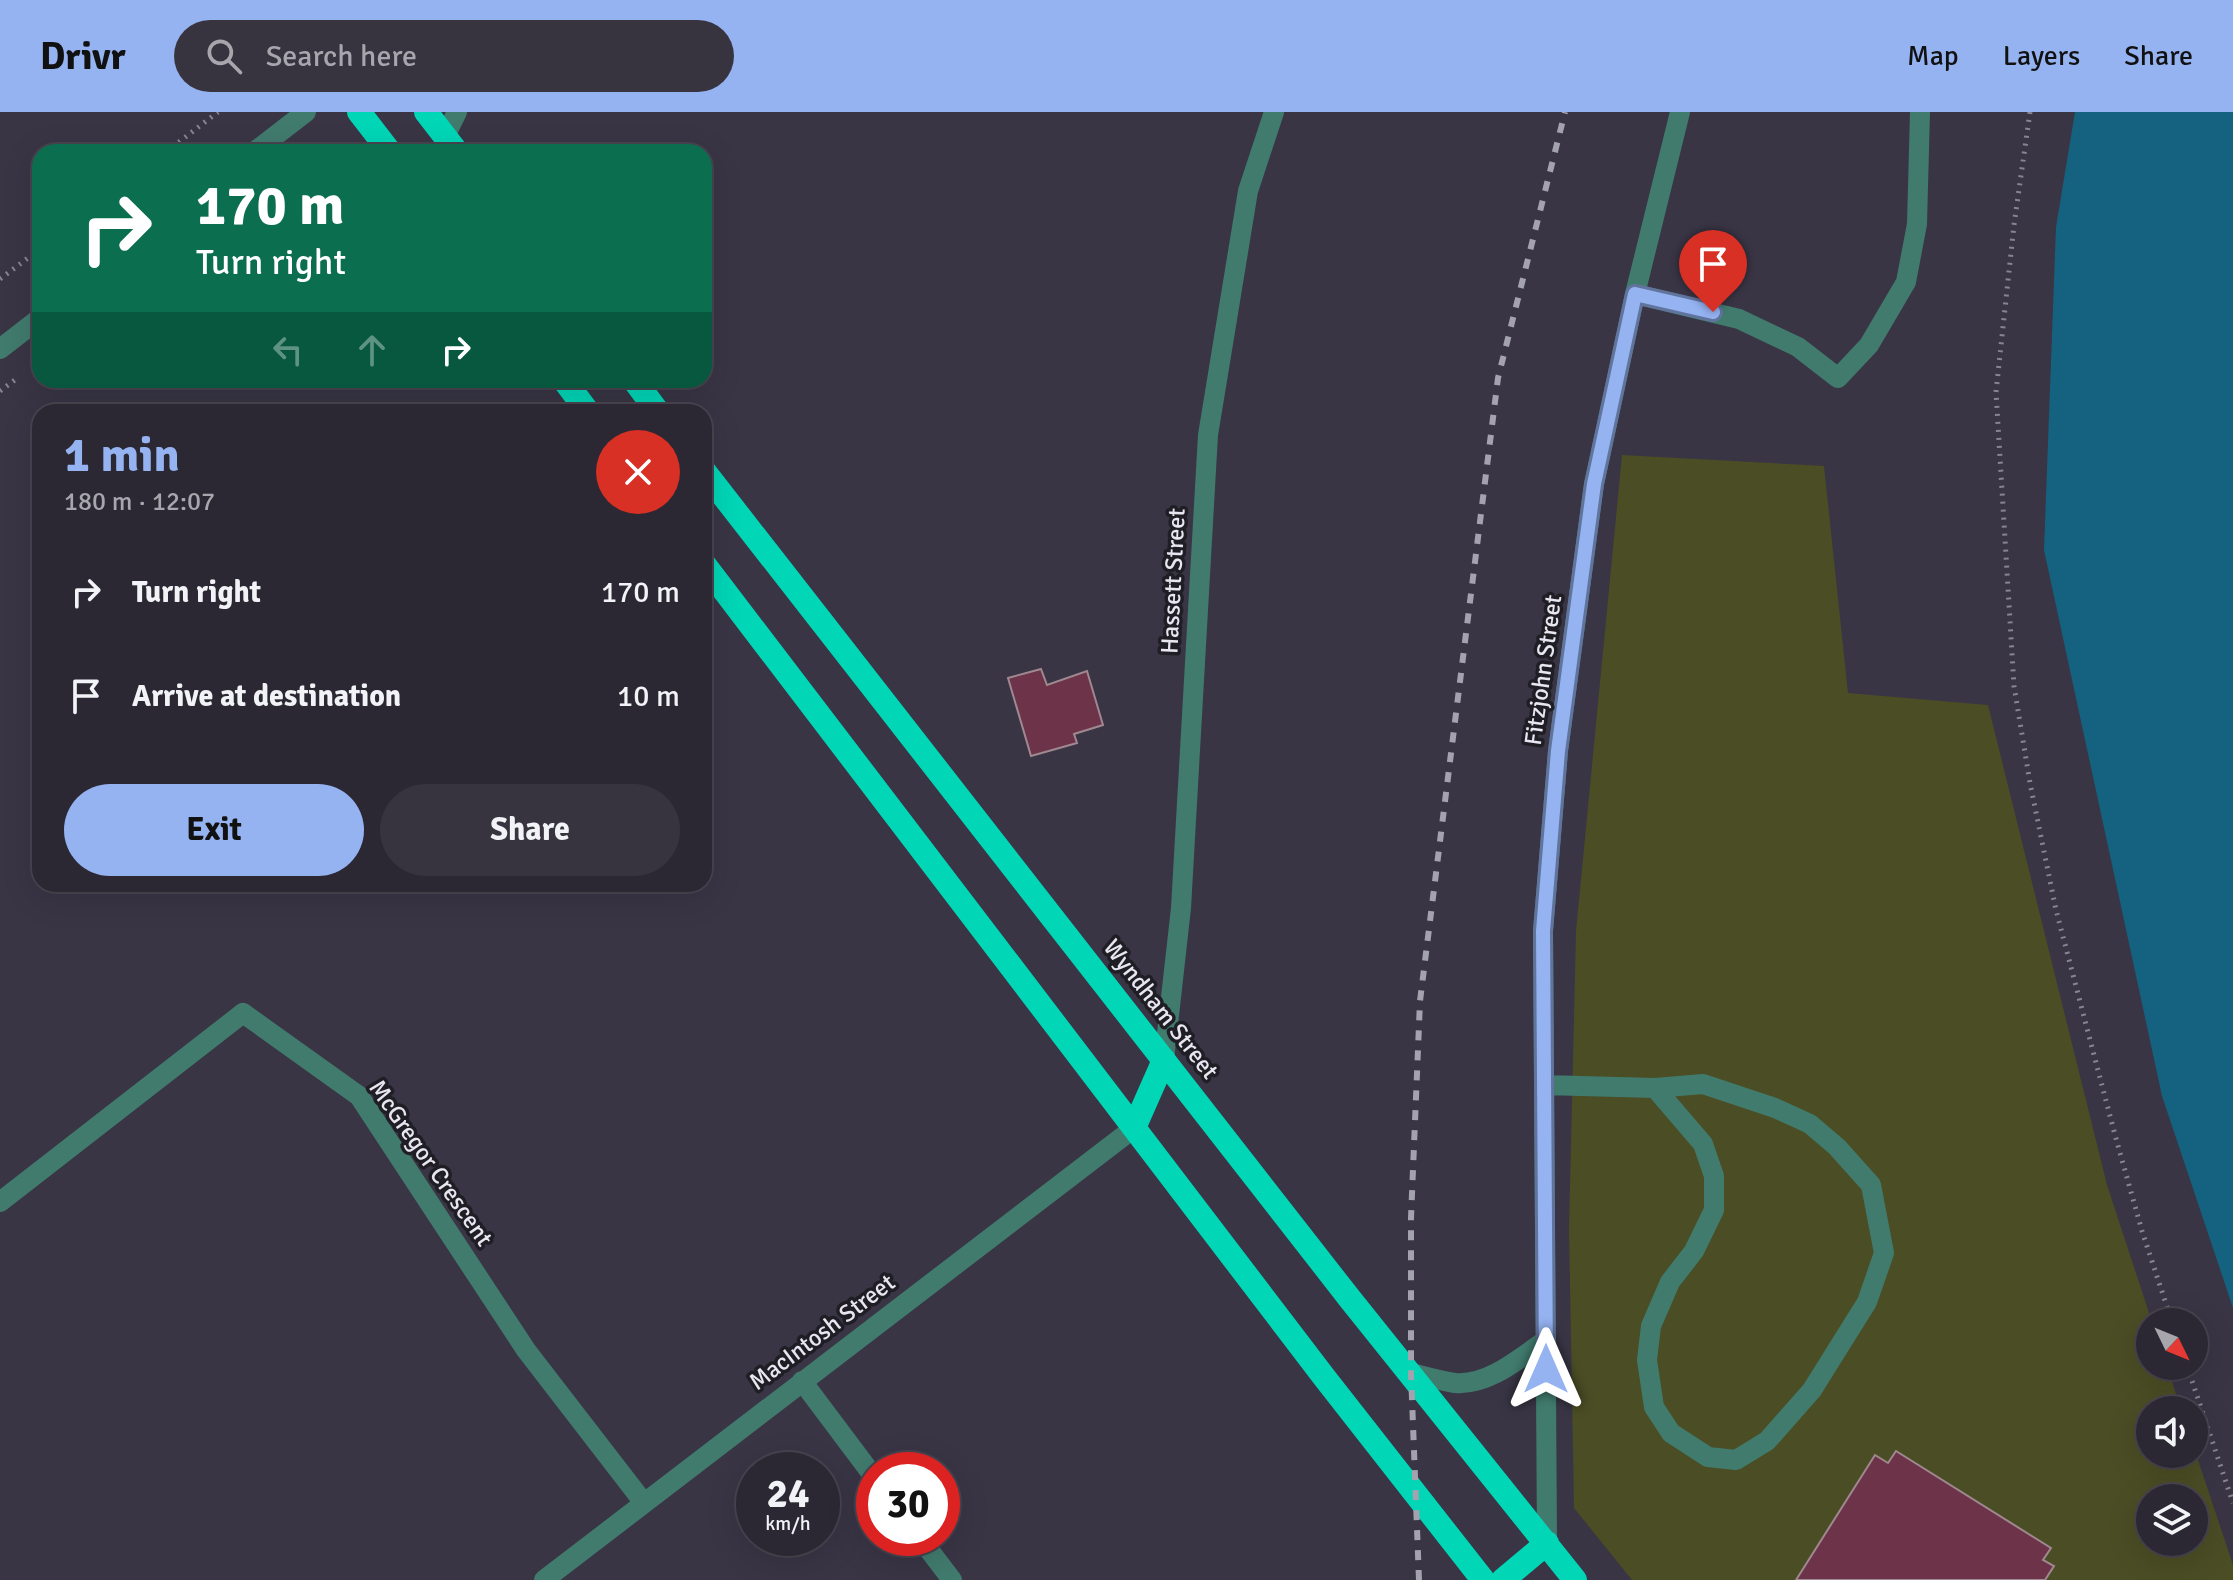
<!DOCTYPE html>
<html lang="en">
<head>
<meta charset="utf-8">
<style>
  :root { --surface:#2b2834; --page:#373440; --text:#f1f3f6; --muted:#a6a6ac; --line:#47444f; --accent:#95b2f1 }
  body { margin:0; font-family:Signika,sans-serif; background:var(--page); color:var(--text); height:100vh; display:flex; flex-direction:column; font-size:30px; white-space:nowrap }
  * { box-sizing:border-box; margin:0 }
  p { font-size:26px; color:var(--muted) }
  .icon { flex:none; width:44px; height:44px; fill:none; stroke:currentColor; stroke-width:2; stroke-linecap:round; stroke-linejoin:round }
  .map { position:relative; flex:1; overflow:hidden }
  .sheet { position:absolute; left:32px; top:292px; width:680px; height:488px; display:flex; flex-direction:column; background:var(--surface); border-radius:24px; box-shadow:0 8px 32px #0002,0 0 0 2px var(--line) }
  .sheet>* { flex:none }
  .top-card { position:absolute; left:32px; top:32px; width:680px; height:244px; border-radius:24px; box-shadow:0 8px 32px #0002,0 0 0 2px var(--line); background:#0b6e4f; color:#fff; overflow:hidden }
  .needle { width:52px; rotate:133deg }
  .tools { position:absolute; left:2136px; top:1196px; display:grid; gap:16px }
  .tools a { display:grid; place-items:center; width:72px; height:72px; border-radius:50%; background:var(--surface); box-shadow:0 8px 32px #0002,0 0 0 2px var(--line); font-size:40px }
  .speed { position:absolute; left:736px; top:1340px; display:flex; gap:16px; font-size:40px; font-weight:700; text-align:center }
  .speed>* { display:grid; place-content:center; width:104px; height:104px; border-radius:50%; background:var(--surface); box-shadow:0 8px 32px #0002,0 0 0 2px var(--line); line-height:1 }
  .speed small { font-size:20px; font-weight:400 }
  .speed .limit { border:12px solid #d22; background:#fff; color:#111 }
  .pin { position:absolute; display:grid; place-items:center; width:68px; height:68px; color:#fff; margin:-82px -34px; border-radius:50% 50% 50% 0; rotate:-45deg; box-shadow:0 0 8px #0007 }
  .pin .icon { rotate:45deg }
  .me { position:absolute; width:88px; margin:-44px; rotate:0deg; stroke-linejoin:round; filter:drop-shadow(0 0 6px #0008) }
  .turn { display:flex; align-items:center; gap:28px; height:168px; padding:0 32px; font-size:36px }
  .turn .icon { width:104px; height:104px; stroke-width:2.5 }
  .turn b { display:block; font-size:56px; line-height:68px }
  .lanes { display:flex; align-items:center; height:76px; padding:0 32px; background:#0003; justify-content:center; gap:40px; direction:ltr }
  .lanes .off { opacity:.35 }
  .round { display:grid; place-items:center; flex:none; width:84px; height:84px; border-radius:42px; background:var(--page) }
  .headline { display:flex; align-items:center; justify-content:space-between; height:136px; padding:0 32px }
  h1 { font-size:48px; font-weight:700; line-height:60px; color:var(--accent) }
  .primary-button { display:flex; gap:16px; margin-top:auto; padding:16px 32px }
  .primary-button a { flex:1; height:92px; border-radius:48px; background:var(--accent); color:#111; font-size:32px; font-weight:700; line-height:92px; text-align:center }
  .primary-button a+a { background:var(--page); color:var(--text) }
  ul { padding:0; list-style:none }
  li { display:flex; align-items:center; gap:24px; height:104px; padding:0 32px }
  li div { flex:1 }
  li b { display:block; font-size:30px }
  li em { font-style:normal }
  header { display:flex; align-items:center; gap:48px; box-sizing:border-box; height:112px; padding:0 40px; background:var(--accent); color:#111 }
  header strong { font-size:38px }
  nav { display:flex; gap:44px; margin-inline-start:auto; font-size:28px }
  .search { width:560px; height:72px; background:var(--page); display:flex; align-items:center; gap:20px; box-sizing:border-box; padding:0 28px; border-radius:44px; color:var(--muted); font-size:30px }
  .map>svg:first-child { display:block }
  .green { fill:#4b4d25; fill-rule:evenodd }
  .water { fill:#14627f }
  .building { fill:#6c3349; stroke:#9f888f; stroke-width:2 }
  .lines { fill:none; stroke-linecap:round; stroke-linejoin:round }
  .path { stroke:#888492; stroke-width:5; stroke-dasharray:2 6; stroke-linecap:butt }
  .minor { stroke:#417b6e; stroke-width:20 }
  .highway { stroke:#01d6b7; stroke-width:24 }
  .rail { stroke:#a5a2af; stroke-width:6; stroke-dasharray:10 10; stroke-linecap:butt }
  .route-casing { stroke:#61749d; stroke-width:20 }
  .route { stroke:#95b2f1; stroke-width:14 }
  .labels { text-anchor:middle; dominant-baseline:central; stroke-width:7; stroke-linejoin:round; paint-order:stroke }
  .street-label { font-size:24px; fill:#e8e6f1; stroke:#201e25 }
</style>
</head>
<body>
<header>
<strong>Drivr</strong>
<div class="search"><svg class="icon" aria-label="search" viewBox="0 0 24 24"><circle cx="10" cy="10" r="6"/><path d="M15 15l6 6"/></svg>Search here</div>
<nav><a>Map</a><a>Layers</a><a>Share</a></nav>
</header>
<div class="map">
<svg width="2233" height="1468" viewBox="0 0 2233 1468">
  <rect width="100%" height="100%" fill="#393545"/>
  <path class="green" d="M1622 343 1824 354 1848 581 1988 593 2107 1073 2152 1210H2150V1254H2167L2181 1298H2150V1342H2194V1336L2233 1453V1468H1632L1574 1396 1569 1117 1576 819ZM2150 1386H2194V1430H2150Z"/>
  <path class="water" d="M2075 0H2233V1196L2162 984 2044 438 2056 115Z"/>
  <path class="building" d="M1041 557 1047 573 1087 559 1103 613 1074 622 1077 631 1031 644 1008 566Z
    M1896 1339 2051 1436 2043 1448 2054 1454 2045 1468H1796L1875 1343 1888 1351Z"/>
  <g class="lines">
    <path class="path" d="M2030 0 2014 113 1996 280 2014 574 2030 671 2056 798 2115 1023 2142 1119 2172 1210
      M166 40 218 0
      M0 167 40 137
      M0 279 15 268
      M2187 1254 2233 1391"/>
    <path class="minor" d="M445 24 457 0
      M254 40 306 0
      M1635 182 1739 207 1798 235 1838 266 1869 233 1906 170 1917 112 1920 0
      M0 237 40 206
      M1164 948 1181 796 1208 323 1248 79 1274 0
      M1544 973 1655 976 1703 972 1775 996 1810 1012 1837 1035 1871 1073 1884 1141 1867 1190 1812 1278 1767 1329 1736 1348 1708 1345 1671 1321 1654 1295 1647 1248 1651 1214 1670 1170 1694 1139 1714 1098V1064L1703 1032 1655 976
      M0 1090 243 901 359 984 526 1238 644 1391
      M1411 1261C1425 1264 1440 1269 1455 1271 1488 1274 1520 1246 1546 1228
      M802 1269 874 1365
      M920 1426 952 1468
      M1547 1431 1543 819 1558 639 1594 372 1635 182 1680 0
      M544 1468 1134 1016"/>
    <path class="highway" d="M359 0 390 40
      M426 0 457 40
      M564 268 588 300
      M634 268 658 300
      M704 359 1350 1187 1575 1468
      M704 452 1324 1265 1483 1468
      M1134 1016 1164 948
      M1503 1468 1547 1431"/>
    <path class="rail" d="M1419 1468 1411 1261V1106L1420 889 1498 266 1565 0"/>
  </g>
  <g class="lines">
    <g class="route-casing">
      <path id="route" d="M1546 1257 1543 819 1558 639 1594 372 1635 182 1713 200"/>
    </g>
    <use href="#route" class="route"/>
  </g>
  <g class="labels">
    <g class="street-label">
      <text transform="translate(1173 469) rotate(-87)">Hassett Street</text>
      <text transform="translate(1543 558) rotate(-82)">Fitzjohn Street</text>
      <text transform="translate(1161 897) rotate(52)">Wyndham Street</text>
      <text transform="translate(431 1051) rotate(55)">McGregor Crescent</text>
      <text transform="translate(822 1220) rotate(-37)">MacIntosh Street</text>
    </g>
  </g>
</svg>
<div class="tools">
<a><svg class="needle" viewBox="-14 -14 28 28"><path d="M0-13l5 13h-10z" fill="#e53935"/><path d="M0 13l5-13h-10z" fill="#a6a6ac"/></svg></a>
<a><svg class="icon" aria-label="sound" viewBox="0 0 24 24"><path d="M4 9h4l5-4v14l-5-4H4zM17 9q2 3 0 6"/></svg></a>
<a><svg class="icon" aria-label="layers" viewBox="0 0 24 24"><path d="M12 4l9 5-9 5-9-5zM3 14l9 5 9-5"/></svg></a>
</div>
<div class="speed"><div>24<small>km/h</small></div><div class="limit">30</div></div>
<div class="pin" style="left:1713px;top:200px;background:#d93025"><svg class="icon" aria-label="arrive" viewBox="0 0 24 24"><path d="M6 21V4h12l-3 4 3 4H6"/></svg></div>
<svg class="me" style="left:1546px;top:1257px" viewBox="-20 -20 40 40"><path d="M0-17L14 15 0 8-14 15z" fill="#95b2f1" stroke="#fff" stroke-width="4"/></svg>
<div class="top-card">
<div class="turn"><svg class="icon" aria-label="right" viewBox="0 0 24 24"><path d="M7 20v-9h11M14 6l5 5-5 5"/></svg><div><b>170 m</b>Turn right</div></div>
<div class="lanes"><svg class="icon off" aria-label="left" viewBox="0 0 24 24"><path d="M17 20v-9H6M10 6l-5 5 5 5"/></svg><svg class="icon off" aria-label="ahead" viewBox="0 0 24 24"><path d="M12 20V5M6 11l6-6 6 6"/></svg><svg class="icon" aria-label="right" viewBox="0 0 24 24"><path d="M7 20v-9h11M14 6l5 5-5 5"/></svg></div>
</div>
<section class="sheet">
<div class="headline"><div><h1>1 min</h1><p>180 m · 12:07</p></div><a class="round" style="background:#d93025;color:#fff"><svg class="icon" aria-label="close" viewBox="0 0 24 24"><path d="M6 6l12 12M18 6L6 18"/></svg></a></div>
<ul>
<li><svg class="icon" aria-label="right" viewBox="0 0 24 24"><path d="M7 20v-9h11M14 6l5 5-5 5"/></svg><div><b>Turn right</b></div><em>170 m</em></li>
<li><svg class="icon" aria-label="arrive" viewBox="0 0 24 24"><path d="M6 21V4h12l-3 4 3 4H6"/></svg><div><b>Arrive at destination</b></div><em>10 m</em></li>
</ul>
<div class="primary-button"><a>Exit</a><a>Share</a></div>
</section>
</div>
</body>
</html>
